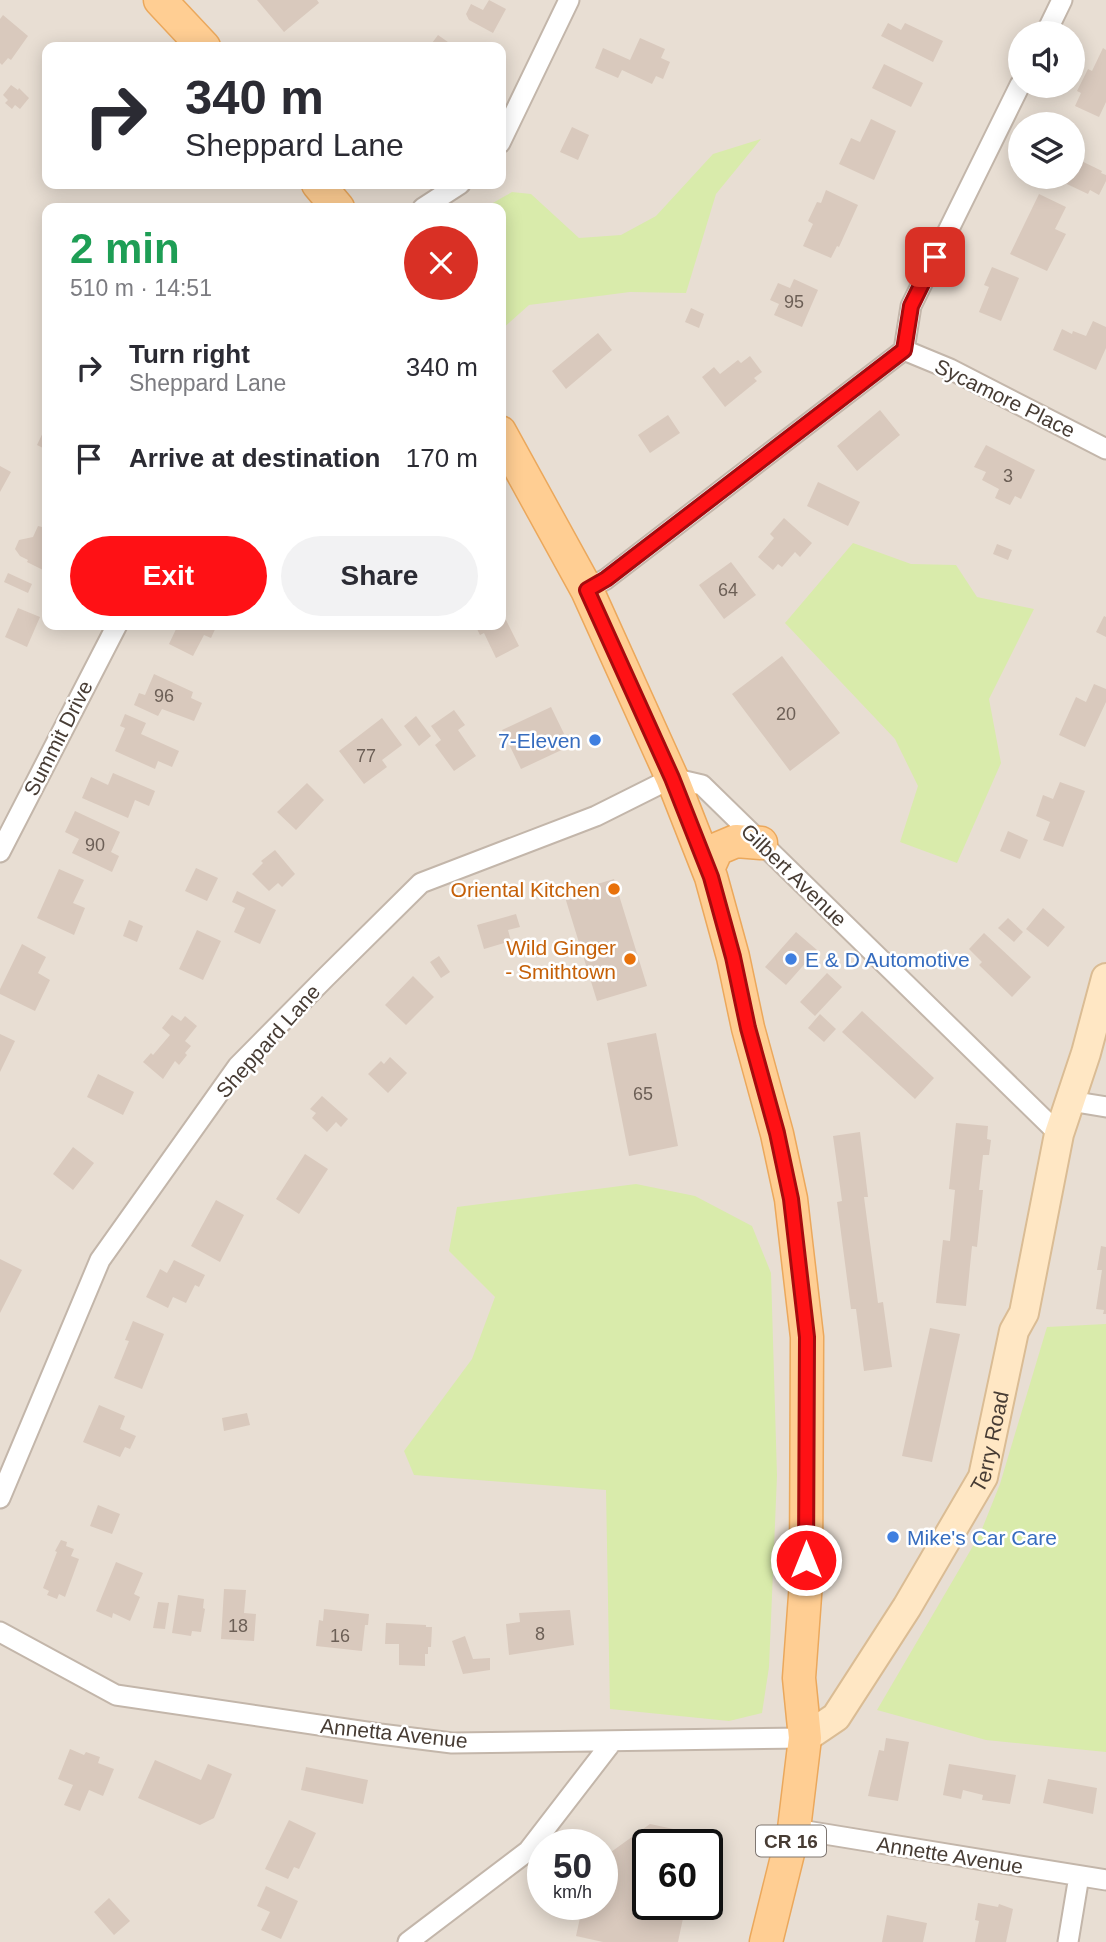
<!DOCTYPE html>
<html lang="en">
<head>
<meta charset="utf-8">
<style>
  :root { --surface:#fff; --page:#f2f2f3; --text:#2b2b33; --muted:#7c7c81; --accent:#ff1115 }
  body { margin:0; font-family:Helvetica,sans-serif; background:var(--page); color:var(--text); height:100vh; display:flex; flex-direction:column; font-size:26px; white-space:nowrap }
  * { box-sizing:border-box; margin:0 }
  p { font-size:23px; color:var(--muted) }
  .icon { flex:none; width:38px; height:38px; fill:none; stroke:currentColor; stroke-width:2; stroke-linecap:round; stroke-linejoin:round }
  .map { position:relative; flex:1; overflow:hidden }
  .panel { position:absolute; left:42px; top:203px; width:464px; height:427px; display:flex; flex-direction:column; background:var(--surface); border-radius:14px; box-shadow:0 4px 18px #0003 }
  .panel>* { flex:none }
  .top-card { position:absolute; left:42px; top:42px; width:464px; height:147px; border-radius:14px; box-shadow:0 4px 18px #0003; background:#fff; color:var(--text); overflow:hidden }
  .tools { position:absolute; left:1008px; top:21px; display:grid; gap:14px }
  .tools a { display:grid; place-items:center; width:77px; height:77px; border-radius:50%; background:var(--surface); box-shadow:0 4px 18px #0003; font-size:35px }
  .speed { position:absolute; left:527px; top:1829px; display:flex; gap:14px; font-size:35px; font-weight:700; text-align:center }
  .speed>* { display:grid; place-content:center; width:91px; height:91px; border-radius:50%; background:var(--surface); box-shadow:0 4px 18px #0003; line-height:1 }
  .speed small { font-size:18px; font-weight:400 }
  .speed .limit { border:4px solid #111; border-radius:10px; background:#fff; color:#111 }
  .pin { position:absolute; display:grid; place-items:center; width:60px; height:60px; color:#fff; margin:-30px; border-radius:14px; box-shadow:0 4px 10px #0006 }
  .me { position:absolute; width:77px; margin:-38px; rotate:0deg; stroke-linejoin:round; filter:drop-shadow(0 0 5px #0008) }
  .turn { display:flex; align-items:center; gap:24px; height:147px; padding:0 28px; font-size:32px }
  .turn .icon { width:91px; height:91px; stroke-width:2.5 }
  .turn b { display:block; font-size:49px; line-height:60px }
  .round { display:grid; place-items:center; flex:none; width:74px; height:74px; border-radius:37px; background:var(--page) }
  .head { display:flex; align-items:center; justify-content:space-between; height:119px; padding:0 28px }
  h1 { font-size:42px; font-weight:800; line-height:52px; color:#1e9e55 }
  .primary-button { display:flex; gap:14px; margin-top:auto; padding:14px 28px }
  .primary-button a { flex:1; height:80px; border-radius:42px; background:var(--accent); color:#fff; font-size:28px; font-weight:800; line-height:80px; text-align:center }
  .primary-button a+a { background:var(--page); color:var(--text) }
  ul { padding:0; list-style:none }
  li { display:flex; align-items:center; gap:21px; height:91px; padding:0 28px }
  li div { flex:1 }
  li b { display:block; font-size:26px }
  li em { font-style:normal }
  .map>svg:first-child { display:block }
  .residential { fill:#e8ded3; fill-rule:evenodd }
  .green { fill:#d9ebab }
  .building { fill:#d9c9bd }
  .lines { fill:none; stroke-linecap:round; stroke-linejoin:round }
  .street-casing { stroke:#c3b6aa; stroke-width:23 }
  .secondary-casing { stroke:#dabc94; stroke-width:32 }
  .primary-casing { stroke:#eba85c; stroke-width:35 }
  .street { stroke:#fff; stroke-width:19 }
  .secondary { stroke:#ffe7c4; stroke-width:28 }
  .primary { stroke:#ffce93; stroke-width:32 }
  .route-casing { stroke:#a60b0e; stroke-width:18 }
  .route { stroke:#ff1115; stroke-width:12 }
  .shop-dot { fill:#3f7fe0; stroke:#fff; stroke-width:2.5 }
  .food-dot { fill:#e8710a; stroke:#fff; stroke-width:2.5 }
  .labels { text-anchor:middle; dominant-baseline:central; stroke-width:5; stroke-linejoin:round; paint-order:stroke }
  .number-label { font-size:18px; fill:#6c5f56 }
  .shield { fill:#fff; stroke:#7e7671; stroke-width:2 }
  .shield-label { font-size:19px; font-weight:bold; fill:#473c34 }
  .street-label { font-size:21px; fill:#473c34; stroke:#fff }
  .shop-label { font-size:21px; fill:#366cbe; stroke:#fff; text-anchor:start }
  .food-label { font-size:21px; fill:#c56008; stroke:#fff; text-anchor:end }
</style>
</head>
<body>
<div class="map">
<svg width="1106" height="1942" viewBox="0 0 1106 1942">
  <rect width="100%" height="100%" fill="#f4ede5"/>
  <path class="residential" d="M0 0H1106V1942H0ZM1020 33H1073V86H1020ZM47 47H500V184H47ZM1020 124H1073V177H1020ZM47 208H500V625H47ZM542 1844H602V1904H542ZM648 1844H707V1904H648Z"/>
  <path class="green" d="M761 139 716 194 686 293 630 292 529 305 501 330 500 208H484L512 192 531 194 579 238 621 235 656 216 713 154Z
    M853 543 911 564 956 565 977 597 1034 609 989 699 1001 763 957 863 900 842 918 786 895 739 785 623Z
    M636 1184 695 1196 752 1226 771 1273 777 1476 769 1667 762 1713 729 1721 610 1709 606 1490 414 1475 404 1451 472 1359 495 1297 449 1251 457 1207Z
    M1106 1324V1752L986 1740 877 1710 980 1534 1000 1484 1047 1327Z"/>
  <path class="building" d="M257 0H317L319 3 284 32Z
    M489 0 506 9 493 33 469 20 466 14 471 4 483 10Z
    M3 15 28 36 11 60 8 58 2 65 0 63V19Z
    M888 23 901 30 905 23 943 41 933 62 881 36Z
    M438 35 455 47H429Z
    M640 38 665 49 661 58 670 62 663 79 656 76 652 84 622 70 618 78 595 68 603 48 630 60Z
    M1103 48 1106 50V102L1099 117 1075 106 1081 93 1077 91 1088 69 1092 71Z
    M884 64 923 83 911 107 872 88Z
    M11 85 18 90 19 88 29 98 20 109 15 105 12 109 5 103 8 100 3 95Z
    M871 119 896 131 874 180 839 164 851 138 860 142Z
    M572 127 589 135 578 160 560 152Z
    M1073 157 1102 171 1101 173 1106 175V181L1099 195 1090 190 1088 194 1052 177H1073Z
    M826 190 858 205 839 247 837 246 831 258 803 246 813 224 808 221 817 202 821 203Z
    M1039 194 1066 207 1055 229 1066 234 1047 271 1010 254Z
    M992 267 1019 278 1001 321 979 312 989 287 984 285Z
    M794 279 818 290 802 327 774 315 779 304 770 300 778 283 790 288Z
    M691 308 704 314 699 328 685 322Z
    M1093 321 1106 327V348L1096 370 1053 350 1062 329 1072 334 1073 331 1086 336Z
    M598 333 612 350 566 389 552 371Z
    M750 356 762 372 754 378 757 381 725 407 702 377 714 367 720 374 738 360 741 363Z
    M880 410 900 435 857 471 837 446Z
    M668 415 680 433 650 453 638 435Z
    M47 424V450L37 445Z
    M986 445 1035 470 1021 499 1015 496 1010 505 995 498 999 489 982 480 986 472 974 467Z
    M0 466 11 472 0 492Z
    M818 482 860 502 848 526 807 506Z
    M784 518 812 543 800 557 795 552 782 567 778 564 773 570 758 557 774 538 770 534Z
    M44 522 47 524V572L27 562 28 560 20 556 15 549 19 540 33 537 38 526 42 527Z
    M997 544 1012 550 1008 560 993 554Z
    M731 562 756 595 724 619 699 585Z
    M8 573 32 584 28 593 4 582Z
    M18 608 40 617 27 647 5 637Z
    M500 608 519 646 496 658 484 633 480 635 475 625H500Z
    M1104 616 1106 617V637L1096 632Z
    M172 625H217L211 638 204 635 193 656 169 644 177 627Z
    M782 656 840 733 790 771 732 694Z
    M154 674 193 692 191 698 202 703 194 721 162 709 158 716 134 705 139 693 145 695Z
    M1094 684 1106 689V702L1085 747 1059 735 1076 697 1086 702Z
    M551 707 570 746 521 769 502 730Z
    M454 710 465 725 458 730 476 756 454 771 435 745 441 740 431 726Z
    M125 714 146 723 141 734 179 751 172 767 158 761 155 769 115 751 125 728 120 726Z
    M416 716 431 736 419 746 404 726Z
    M382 718 402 745 382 760 387 767 364 784 339 751Z
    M113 773 155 791 149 806 135 800 128 818 82 798 91 777 108 785Z
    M1060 782 1085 791 1063 847 1043 840 1050 822 1036 816 1043 795 1053 799Z
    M307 783 324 800 296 830 277 812Z
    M75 811 120 832 111 852 119 856 112 872 72 853 79 839 65 832Z
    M1008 831 1028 840 1020 859 1000 851Z
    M275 850 295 874 282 887 278 883 269 891 252 874 263 863 261 861Z
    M196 868 218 878 207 901 185 891Z
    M59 869 84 880 73 903 85 908 74 935 37 918Z
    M614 879 647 986 597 1001 564 894Z
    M237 891 276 910 260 944 234 932 245 908 232 902Z
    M1043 908 1065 927 1048 947 1026 929Z
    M516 914 520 927 508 930 511 941 484 949 477 925Z
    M1008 918 1023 932 1014 942 998 928Z
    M129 920 143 926 137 942 123 936Z
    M197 930 221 941 203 980 179 969Z
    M796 932 817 950 786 985 765 967Z
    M984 933 1031 977 1012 997 979 965 982 962 969 949Z
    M22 944 46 957 38 973 50 980 35 1011 0 994V989Z
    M439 956 450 972 441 978 430 962Z
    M827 973 842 987 815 1016 800 1002Z
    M413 976 434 997 406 1025 385 1005Z
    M862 1011 934 1078 915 1099 842 1032Z
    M820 1014 836 1029 824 1042 808 1028Z
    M172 1015 181 1021 185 1016 197 1026 185 1041 191 1046 185 1053 187 1055 179 1065 175 1061 163 1079 143 1062 151 1053 153 1055 170 1035 162 1028Z
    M656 1033 678 1146 629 1156 607 1043Z
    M0 1034 15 1041 0 1072Z
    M390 1057 407 1073 388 1093 368 1074 381 1061 384 1064Z
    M98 1074 134 1092 123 1115 87 1097Z
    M322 1096 348 1119 341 1127 336 1122 327 1132 312 1118 316 1113 310 1109Z
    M956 1123 988 1126 987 1139 991 1140 989 1155H983L979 1190H983L977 1247 972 1246 966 1306 936 1303 943 1240 950 1241 955 1190 949 1189Z
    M860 1132 868 1197H864L878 1303 883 1302 892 1367 864 1371 856 1309H851L837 1202 842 1201 833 1136Z
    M73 1147 94 1163 73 1190 53 1174Z
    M305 1154 328 1169 299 1214 276 1199Z
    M216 1200 244 1215 220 1262 191 1246Z
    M1101 1246 1106 1247V1314H1103L1104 1310 1096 1309 1102 1270H1097Z
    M0 1259 22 1270 0 1313Z
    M174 1260 205 1275 199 1287 195 1285 186 1303 173 1297 168 1308 146 1297 160 1269 167 1273Z
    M133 1321 164 1334 142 1389 114 1378 129 1341 125 1340Z
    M930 1328 960 1334 932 1462 902 1456Z
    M99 1405 125 1416 120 1429 136 1436 130 1449 125 1447 120 1457 83 1442Z
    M247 1413 250 1425 224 1431 222 1418Z
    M98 1505 120 1514 112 1534 90 1526Z
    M61 1540 67 1542 66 1546 74 1549 71 1556 79 1559 65 1597 59 1594 57 1599 47 1595 49 1591 43 1588 57 1552 55 1551Z
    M116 1562 143 1573 134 1594 140 1597 130 1621 113 1613 112 1618 96 1611Z
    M224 1589 246 1590 244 1613 256 1614 254 1641 221 1639Z
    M178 1595 204 1599 203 1608 205 1609 201 1632 192 1631 191 1636 172 1633Z
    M158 1602 169 1603 165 1629 153 1628Z
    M324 1609 369 1614 368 1625H365L362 1651 316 1646 319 1620 323 1621Z
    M570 1610 574 1645 509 1655 506 1624 520 1622 519 1613Z
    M386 1623 426 1625V1627H432L431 1647H428V1654H425V1666L399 1665V1644H385Z
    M465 1636 473 1659 490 1658V1670L463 1674 452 1641Z
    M886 1738 909 1742 898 1801 868 1796 879 1750 884 1751Z
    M70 1749 84 1755 86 1752 100 1757 98 1763 114 1769 103 1796 89 1790 80 1811 64 1805 73 1785 58 1779Z
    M155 1760 201 1780 208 1764 232 1774 214 1818 200 1825 138 1798Z
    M949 1764 1016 1775 1010 1804 982 1800 983 1795 963 1790 961 1799 943 1795Z
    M306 1767 368 1780 363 1804 301 1790Z
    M1048 1779 1097 1788 1093 1814 1043 1803Z
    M289 1820 316 1833 299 1869 294 1867 288 1879 265 1869Z
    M650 1824 697 1834 694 1844H648V1904H686L678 1942H603L576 1936 583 1904H602V1886L611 1852Z
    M266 1886 298 1901 281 1939 261 1930 270 1912 257 1906Z
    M109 1898 130 1921 114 1935 94 1912Z
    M978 1903 998 1907 999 1904 1013 1909 1006 1942H975L979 1921 975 1920Z
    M887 1915 927 1923 923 1942H882Z"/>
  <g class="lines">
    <g class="street-casing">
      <path id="street" d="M1046 33 1062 0
        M500 143 569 0
        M423 208 460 184
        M904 350 950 369 1106 449
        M587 590 606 579 904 350 911 306 1020 85
        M0 852 117 625
        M1070 1101 1106 1107
        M0 1498 100 1260 238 1066 325 978 421 883 596 816 672 778 702 785 1059 1134
        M0 1632 116 1695 380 1734 452 1743 805 1738
        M794 1829 1106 1880
        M408 1942 528 1851 612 1742
        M1068 1942 1079 1876"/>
    </g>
    <g class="secondary-casing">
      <g id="secondary">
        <path id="s1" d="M805 1738 836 1717 907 1607 983 1477 1014 1331 1024 1313 1059 1134 1086 1053 1106 978"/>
      </g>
    </g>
    <g class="primary-casing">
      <path id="primary" d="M160 0 204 47
        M318 184 338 208
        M500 432 587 590 672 778 711 877 733 957 748 1028 777 1134 791 1199 807 1337 806 1582 799 1678 805 1738 794 1829 766 1942
        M708 869 717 849 736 841 761 843"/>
    </g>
    <use href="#street" class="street"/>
    <use href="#secondary" class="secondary"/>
    <use href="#primary" class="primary"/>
  </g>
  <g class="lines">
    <g class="route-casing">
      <path id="route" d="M806 1560 807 1337 791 1199 777 1133 748 1028 733 957 711 877 672 778 587 590 606 579 904 350 911 306 935 257"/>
    </g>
    <use href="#route" class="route"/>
  </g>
  <g class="shop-dot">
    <circle cx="595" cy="740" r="7"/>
    <circle cx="791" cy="959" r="7"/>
    <circle cx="893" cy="1537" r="7"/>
  </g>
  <g class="food-dot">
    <circle cx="614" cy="889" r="7"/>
    <circle cx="630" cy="959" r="7"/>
  </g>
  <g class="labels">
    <g class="number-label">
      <text x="794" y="302">95</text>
      <text x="1008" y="476">3</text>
      <text x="728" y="590">64</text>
      <text x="164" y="696">96</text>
      <text x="786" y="714">20</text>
      <text x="366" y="756">77</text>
      <text x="95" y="845">90</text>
      <text x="643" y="1094">65</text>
      <text x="238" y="1626">18</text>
      <text x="540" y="1634">8</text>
      <text x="340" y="1636">16</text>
    </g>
    <rect class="shield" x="756" y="1825.5" width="70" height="31" rx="5"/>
    <g class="shield-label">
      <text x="791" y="1841">CR 16</text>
    </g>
    <g class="street-label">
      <text transform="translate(1005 398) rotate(26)">Sycamore Place</text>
      <text transform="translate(58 738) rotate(-63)">Summit Drive</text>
      <text transform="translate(794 875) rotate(44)">Gilbert Avenue</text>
      <text transform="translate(268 1041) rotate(-48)">Sheppard Lane</text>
      <text stroke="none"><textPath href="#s1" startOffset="355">Terry Road</textPath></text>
      <text transform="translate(394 1733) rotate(6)">Annetta Avenue</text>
      <text transform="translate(950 1855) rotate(9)">Annette Avenue</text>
    </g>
    <g class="shop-label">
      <text x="581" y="740" text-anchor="end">7-Eleven</text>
      <text x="805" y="959">E &amp; D Automotive</text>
      <text x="907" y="1537">Mike's Car Care</text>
    </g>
    <g class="food-label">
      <text x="600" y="889">Oriental Kitchen</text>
      <text x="616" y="947">Wild Ginger<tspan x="616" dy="24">- Smithtown</tspan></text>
    </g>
  </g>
</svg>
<div class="tools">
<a><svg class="icon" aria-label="sound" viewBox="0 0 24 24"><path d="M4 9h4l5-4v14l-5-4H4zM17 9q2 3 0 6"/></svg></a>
<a><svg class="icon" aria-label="layers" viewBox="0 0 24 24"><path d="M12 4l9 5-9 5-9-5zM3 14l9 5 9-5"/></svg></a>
</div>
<div class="speed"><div>50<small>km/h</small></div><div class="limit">60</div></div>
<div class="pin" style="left:935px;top:257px;background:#d93025"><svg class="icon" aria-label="arrive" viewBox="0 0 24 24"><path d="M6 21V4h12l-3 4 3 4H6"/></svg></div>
<svg class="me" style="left:806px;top:1560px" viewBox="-20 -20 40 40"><circle r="17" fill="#ff1115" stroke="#fff" stroke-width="3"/><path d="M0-11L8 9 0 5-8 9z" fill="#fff"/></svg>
<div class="top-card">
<div class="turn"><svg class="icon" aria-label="right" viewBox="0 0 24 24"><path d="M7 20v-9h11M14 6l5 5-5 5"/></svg><div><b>340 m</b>Sheppard Lane</div></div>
</div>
<section class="panel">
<div class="head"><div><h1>2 min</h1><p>510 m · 14:51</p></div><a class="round" style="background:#d93025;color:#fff"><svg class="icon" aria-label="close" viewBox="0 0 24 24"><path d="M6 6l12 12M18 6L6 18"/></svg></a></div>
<ul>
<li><svg class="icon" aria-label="right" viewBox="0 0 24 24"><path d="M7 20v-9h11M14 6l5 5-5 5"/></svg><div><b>Turn right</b><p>Sheppard Lane</p></div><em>340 m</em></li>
<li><svg class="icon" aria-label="arrive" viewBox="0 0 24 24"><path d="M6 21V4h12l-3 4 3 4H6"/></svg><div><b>Arrive at destination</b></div><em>170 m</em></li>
</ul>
<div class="primary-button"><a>Exit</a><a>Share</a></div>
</section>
</div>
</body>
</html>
